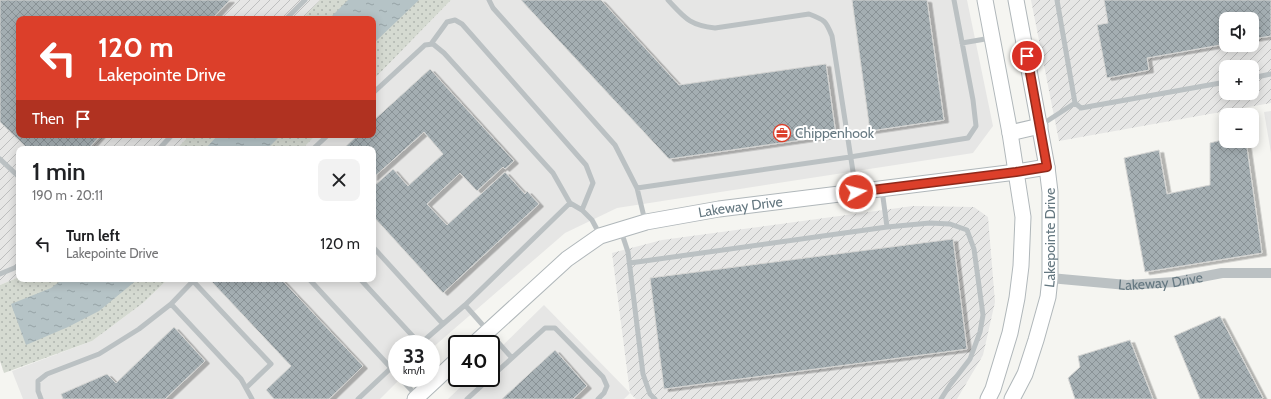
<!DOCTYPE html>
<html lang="en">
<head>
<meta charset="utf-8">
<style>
  :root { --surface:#fff; --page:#f2f2f2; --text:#202124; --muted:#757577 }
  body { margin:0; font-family:Cabin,sans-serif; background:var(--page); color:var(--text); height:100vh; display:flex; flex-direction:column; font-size:15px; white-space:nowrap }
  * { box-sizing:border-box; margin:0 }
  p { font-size:13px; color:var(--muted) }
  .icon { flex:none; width:22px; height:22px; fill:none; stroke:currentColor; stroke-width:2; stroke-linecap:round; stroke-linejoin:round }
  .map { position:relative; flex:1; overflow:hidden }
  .drawer { position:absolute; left:16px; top:146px; width:360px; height:136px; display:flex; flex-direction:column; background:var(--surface); border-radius:8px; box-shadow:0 2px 10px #0003 }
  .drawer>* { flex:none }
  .top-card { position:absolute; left:16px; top:16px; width:360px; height:122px; border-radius:8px; box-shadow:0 2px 10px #0003; background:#dc3f2a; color:#fff; overflow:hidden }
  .controls { position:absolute; left:1219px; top:12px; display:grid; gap:8px }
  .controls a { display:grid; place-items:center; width:40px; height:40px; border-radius:8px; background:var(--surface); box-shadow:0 2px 10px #0003; font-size:20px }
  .speed { position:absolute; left:388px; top:335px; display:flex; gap:8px; font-size:20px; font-weight:700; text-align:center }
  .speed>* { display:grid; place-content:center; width:52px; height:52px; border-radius:50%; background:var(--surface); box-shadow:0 2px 10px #0003; line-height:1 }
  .speed small { font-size:10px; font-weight:400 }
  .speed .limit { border:2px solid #111; border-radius:6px; background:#fff; color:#111 }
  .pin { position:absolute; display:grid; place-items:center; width:34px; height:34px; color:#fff; margin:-17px; border:2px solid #fff; border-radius:50%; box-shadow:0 1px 4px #0007 }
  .me { position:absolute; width:44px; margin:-22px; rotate:83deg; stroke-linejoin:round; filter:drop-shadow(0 0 3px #0008) }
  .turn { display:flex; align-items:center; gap:14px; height:84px; padding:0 16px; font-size:18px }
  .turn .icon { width:52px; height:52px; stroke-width:2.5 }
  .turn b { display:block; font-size:28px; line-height:34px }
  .then { display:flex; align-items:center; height:38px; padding:0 16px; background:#0003; gap:8px; font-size:15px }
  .round { display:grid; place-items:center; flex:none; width:42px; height:42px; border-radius:8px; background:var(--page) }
  .overview { display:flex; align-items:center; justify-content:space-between; height:68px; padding:0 16px }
  h1 { font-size:24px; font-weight:600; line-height:30px }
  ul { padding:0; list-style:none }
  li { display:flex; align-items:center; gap:12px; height:60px; padding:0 16px }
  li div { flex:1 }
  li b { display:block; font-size:15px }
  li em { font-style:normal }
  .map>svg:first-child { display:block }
  .built { fill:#e6e6e5 }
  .industrial { fill:url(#industrial-furrows); fill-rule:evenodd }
  .grass { fill:url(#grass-dots) }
  .water { fill:url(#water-ripples) }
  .building { fill:url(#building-cross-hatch); stroke:#d6d6d4; filter:url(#shadow) }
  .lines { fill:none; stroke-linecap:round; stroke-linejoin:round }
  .secondary-casing { stroke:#b0b7ba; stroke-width:17 }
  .lane { stroke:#bbc1c3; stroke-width:5 }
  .street { stroke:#bbc1c3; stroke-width:10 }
  .secondary { stroke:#fff; stroke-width:15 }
  .route-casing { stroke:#8f291b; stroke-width:10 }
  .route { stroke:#dc3f2a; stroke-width:7 }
  .labels { text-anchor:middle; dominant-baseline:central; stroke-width:4; stroke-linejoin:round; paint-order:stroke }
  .poi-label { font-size:14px; fill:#657881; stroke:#fff; text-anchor:start }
  .street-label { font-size:14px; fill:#657881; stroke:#fff }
</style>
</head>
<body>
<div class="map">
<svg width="1271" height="399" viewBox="0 0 1271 399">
  <defs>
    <pattern id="industrial-furrows" width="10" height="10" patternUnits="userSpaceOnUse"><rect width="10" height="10" fill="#e6e6e5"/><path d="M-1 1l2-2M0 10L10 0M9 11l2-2" fill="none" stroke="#bebfbf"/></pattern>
    <pattern id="grass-dots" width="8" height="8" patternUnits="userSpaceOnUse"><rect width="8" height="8" fill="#d5dad1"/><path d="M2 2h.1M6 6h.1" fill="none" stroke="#b0b6af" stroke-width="1.8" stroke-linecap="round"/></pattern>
    <pattern id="water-ripples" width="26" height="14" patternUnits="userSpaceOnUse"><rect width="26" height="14" fill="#b5c3c6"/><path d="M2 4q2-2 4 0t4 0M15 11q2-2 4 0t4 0" fill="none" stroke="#97a3a6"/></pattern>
    <pattern id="building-cross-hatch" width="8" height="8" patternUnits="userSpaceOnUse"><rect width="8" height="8" fill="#a4aeb2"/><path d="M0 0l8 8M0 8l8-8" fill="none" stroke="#899296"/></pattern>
    <filter id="shadow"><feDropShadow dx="4.5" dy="2.5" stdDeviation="0" flood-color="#0004"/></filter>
  </defs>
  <rect width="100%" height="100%" fill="#f5f5f1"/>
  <path class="built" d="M451 0H967L993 126 973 153 617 208 565 233 431 349V344H397V378H401L380 399H23L12 371 92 341 143 303 168 279H373V149H302L316 135H373V80Z
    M1271 111V153L1264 112Z
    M544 305 630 393 624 399H448L470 378H491V357Z"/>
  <path class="industrial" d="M0 0H320L302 19H19V135H190L176 149H19V277L0 285Z
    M1031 0H1271V103L1059 141ZM1226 19H1252V45H1226ZM1226 67H1252V93H1226Z
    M913 206 974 207 988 217 995 302 983 355 957 399H636L630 393 612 253 662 240Z"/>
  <path class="grass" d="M320 0H451L373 80V19H302Z
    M190 135H316L302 149H176Z
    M19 277V279H168L143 303 92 341 4 373 0 361V285Z"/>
  <path class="water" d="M348 0H419L373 44V19H329Z
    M218 135H281L267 149H205Z
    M63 279H138L99 311 68 327 26 345 11 304 51 288Z"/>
  <path class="building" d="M0 0H230L212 19H19V135H101L88 149H28L0 122Z
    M521 0H601L679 85 826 64 836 135 669 159Z
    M852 0H927L944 120 870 131Z
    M1104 0H1271V36L1252 39V19H1226V44L1147 58 1149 70 1107 78 1097 25 1108 23Z
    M430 69 514 161 505 169 503 167 477 191 460 173 427 204 447 225 505 172 525 194 527 191 539 204 443 293 373 216V187L393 169 408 186 443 154 424 132 373 178V149H343L358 135H373V121Z
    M1226 139V141H1246L1262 253 1145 272 1124 158 1159 150 1167 194 1210 185V143Z
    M953 239 967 349 664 389 650 278Z
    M213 279H281L363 366 329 399H274L266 390 291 366 211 281Z
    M1220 316 1263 398 1261 399H1200L1174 336Z
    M174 327 205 361 165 399H63L61 394 107 374 116 383Z
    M1130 340 1153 399H1075L1068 378 1080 367 1078 356Z
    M555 350 587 386 573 399H502Z"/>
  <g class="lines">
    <g class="secondary-casing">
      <g id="secondary">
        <path d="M985 0 1010 133 1023 217 1021 266 1017 298 1010 333 993 389 988 399"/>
        <path d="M1010 133 1040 126"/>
        <path id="s2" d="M474 344 567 259 600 236 646 222 719 209 1016 172 1047 167"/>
        <path d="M415 399 457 360"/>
        <path id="s3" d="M1012 399 1025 374 1036 340 1048 297 1050 278V192L1047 167 1016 0"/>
      </g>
    </g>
    <path class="lane" d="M489 0 493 8 615 145 637 188 645 221
      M668 0C685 18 689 25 715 28L809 14C825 20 826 21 832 36L856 191
      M1057 0 1075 103 1081 108 1226 82
      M286 19 305 0
      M962 43 991 38
      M431 44 447 22 455 20 462 24 586 165 593 183 582 210
      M1252 78 1271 74
      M373 93 425 45 433 44 444 53 553 173 570 203 582 210 592 220 600 235
      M1041 125 1075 103
      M159 149 172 135
      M313 149 328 135
      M0 159 19 177
      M637 188 850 157 968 138 976 126 973 100 954 0
      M882 190 887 227
      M621 231 628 252 643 374 650 394 655 399
      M373 247 443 324
      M630 263 887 227 930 223 950 224 967 230 974 249 983 315 980 332 970 359 950 385 941 399
      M0 274 19 266
      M309 279 391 368 358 399
      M360 279 420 344 465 305 512 358
      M193 281 271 364 246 388
      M171 304 241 379 252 399
      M465 305 570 203
      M391 368 397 374
      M491 377 545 328H555L603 377 607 386 604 393 598 399
      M400 378 416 395
      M41 399 38 391V381L47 374 99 354 139 329 171 304 195 279
      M467 399 490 378"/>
    <path class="street" id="s1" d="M1050 278 1127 285 1175 282 1222 273H1271"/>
    <use href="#secondary" class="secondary"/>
  </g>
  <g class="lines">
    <g class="route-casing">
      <path id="route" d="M856 192 1016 172 1047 167 1027 56"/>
    </g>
    <use href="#route" class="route"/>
  </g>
  <defs>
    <g id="office-ring" transform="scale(0.9)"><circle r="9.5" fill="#fff" stroke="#dc3f2a" stroke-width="1.5"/><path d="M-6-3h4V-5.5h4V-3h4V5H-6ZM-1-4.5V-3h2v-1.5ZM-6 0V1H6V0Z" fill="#dc3f2a"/></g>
  </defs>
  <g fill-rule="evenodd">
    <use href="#office-ring" x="782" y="133"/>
  </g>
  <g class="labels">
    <g class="poi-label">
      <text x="795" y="133">Chippenhook</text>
    </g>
    <g class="street-label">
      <text stroke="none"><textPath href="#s2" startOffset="310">Lakeway Drive</textPath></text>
      <text stroke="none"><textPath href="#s3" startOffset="168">Lakepointe Drive</textPath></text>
      <text stroke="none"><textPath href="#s1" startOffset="111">Lakeway Drive</textPath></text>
    </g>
  </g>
</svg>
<div class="controls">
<a><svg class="icon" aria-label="sound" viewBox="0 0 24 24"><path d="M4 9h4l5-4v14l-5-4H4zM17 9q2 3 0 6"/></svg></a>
<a>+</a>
<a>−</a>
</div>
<div class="speed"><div>33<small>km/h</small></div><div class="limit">40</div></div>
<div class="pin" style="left:1027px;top:56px;background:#d93025"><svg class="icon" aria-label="arrive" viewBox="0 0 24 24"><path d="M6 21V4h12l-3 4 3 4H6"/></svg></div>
<svg class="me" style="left:856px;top:192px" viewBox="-20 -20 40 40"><circle r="17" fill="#dc3f2a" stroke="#fff" stroke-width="3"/><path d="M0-11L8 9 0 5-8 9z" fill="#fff"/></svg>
<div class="top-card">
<div class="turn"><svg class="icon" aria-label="left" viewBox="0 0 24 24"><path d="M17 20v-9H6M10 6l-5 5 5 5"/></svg><div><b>120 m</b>Lakepointe Drive</div></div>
<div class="then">Then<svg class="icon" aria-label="arrive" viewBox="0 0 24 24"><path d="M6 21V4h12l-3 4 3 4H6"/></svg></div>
</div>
<section class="drawer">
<div class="overview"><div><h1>1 min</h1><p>190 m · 20:11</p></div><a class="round"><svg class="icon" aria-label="close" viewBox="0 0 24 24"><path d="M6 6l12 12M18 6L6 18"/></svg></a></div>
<ul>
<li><svg class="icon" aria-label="left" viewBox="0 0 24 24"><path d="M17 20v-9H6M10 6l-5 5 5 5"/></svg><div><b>Turn left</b><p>Lakepointe Drive</p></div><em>120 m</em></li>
</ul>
</section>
</div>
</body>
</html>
